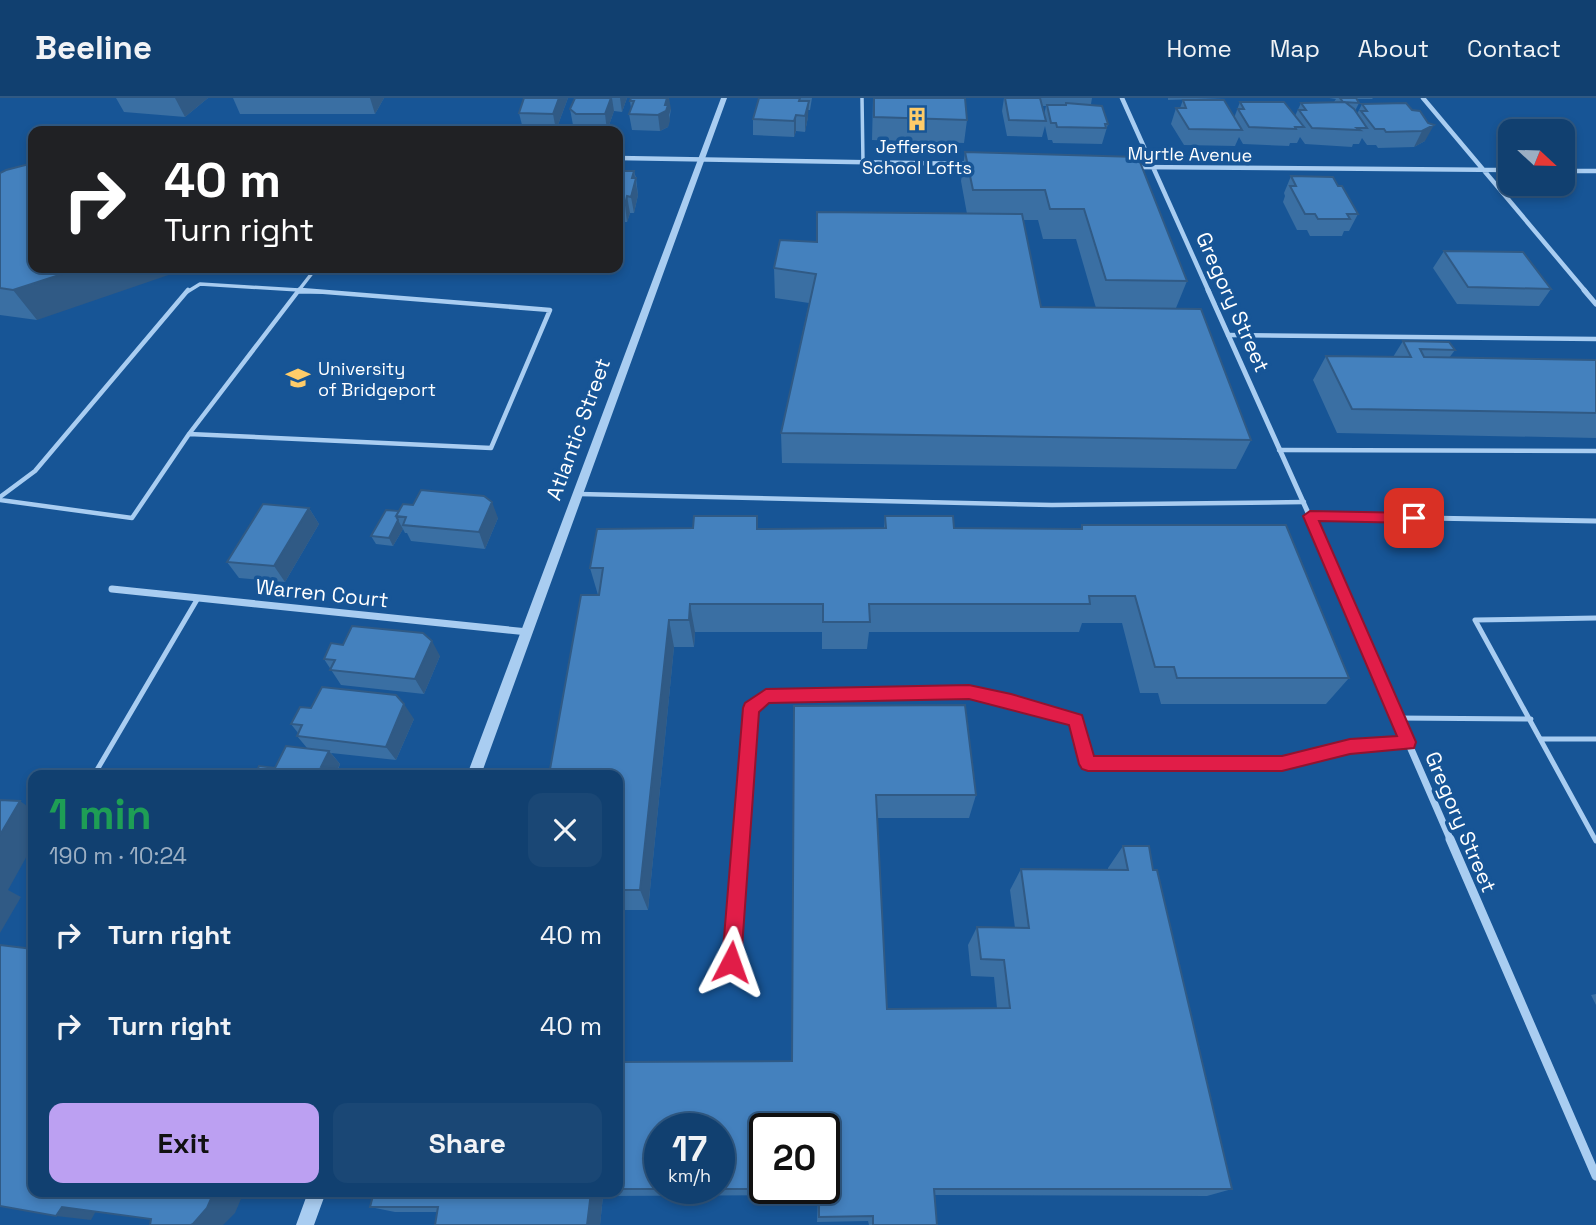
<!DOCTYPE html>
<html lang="en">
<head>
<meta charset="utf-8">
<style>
  :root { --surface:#114070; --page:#1a4775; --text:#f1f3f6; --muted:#9cafc3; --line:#305983; --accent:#bca0f2 }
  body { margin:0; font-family:"Space Grotesk",sans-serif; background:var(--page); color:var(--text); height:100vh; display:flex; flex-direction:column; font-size:26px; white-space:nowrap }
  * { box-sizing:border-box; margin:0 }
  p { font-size:23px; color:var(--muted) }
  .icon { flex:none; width:38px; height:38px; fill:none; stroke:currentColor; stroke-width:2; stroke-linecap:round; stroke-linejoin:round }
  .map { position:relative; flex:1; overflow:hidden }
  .side { position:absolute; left:28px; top:672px; width:595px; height:427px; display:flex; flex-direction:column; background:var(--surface); border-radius:14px; box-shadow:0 4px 10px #0003,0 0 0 2px var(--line) }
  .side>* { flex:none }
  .banner { position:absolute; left:28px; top:28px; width:595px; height:147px; border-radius:14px; box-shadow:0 4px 10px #0003,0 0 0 2px var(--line); background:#202124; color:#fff; overflow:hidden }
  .needle { width:46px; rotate:112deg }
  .controls { position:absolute; left:1498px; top:21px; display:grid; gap:14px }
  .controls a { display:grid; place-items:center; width:77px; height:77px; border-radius:14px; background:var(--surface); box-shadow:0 4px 10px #0003,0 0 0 2px var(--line); font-size:35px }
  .speed { position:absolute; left:644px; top:1015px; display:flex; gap:14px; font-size:35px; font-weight:700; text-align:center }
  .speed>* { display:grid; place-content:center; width:91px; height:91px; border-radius:50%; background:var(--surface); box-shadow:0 4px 10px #0003,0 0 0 2px var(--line); line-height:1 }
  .speed small { font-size:18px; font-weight:400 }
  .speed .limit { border:4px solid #111; border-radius:10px; background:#fff; color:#111 }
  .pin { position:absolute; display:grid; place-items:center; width:60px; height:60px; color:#fff; margin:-30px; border-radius:14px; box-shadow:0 4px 10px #0006 }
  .me { position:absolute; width:77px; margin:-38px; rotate:4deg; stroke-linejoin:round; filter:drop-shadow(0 0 5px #0008) }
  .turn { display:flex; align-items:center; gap:24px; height:147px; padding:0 21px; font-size:32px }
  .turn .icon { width:91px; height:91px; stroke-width:2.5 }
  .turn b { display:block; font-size:49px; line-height:60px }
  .round { display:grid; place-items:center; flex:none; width:74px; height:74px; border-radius:14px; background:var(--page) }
  .head { display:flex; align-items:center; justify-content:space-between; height:119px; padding:0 21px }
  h1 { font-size:42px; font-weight:800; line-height:52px; color:#1e9e55 }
  .cta { display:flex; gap:14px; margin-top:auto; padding:14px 21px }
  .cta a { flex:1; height:80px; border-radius:14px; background:var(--accent); color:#111; font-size:28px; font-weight:800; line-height:80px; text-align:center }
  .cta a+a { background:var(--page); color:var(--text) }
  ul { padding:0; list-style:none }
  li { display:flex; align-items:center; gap:21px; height:91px; padding:0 21px }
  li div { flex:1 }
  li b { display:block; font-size:26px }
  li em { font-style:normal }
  header { display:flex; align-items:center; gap:42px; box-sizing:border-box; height:98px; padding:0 35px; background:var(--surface); border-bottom:2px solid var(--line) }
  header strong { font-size:33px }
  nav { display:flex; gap:38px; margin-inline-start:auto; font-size:24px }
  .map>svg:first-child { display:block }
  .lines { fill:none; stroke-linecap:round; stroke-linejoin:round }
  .service-far3 { stroke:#a9cdf1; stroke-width:3.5 }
  .service-far2 { stroke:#a9cdf1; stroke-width:4.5 }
  .service-far1 { stroke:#a9cdf1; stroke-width:5 }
  .service { stroke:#a9cdf1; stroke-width:7 }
  .minor-far3 { stroke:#a9cdf1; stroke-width:4.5 }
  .minor-far2 { stroke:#a9cdf1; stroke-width:5 }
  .minor-far1 { stroke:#a9cdf1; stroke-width:7 }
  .minor { stroke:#a9cdf1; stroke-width:9 }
  .tertiary { fill:#a9cdf1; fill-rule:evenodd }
  .wall { fill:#3a6fa3; fill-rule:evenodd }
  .shaded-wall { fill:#305a85 }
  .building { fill:#4481be; stroke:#305a85; stroke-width:2; fill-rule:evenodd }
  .route { fill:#e11d48; stroke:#92132f; stroke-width:2 }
  .labels { text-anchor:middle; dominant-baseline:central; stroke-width:7; stroke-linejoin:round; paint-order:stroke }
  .far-poi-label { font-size:18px; fill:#fff; stroke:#175596 }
  .far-street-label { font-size:18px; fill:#fff; stroke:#175596 }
  .street-label { font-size:21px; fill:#fff; stroke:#175596 }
</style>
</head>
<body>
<header>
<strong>Beeline</strong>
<nav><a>Home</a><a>Map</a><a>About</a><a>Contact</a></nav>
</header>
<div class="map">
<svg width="1596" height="1127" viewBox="0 0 1596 1127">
  <rect width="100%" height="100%" fill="#175596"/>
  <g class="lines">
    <path class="service-far3" d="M862 0 863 64
      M187 194 200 186 299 192 316 170
      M298 194H323"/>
    <path class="service-far2" d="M1228 237 1596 241
      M189 336 491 350 550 212 301 192
      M189 336 299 192
      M1279 352 1596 353
      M579 396 1052 407 1304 404
      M0 399 35 373 188 192
      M0 402 132 420 189 336"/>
    <path class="service-far1" d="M1397 620 1531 621
      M1542 641H1596
      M94 677 198 500
      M741 743 751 610 766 598 969 594 1032 608 1076 622 1088 666 1282 665 1350 648 1408 644
      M1596 743 1475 522 1596 520"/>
    <path class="service" d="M731 864 741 741"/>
    <path class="minor-far3" d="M1122 0 1209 194
      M1423 0 1586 194
      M618 60 970 66
      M1133 69 1510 72
      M1563 73H1596"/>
    <path class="minor-far2" d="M1208 192 1318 437
      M1584 192 1596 206
      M1310 418 1596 423"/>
    <path class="minor-far1" d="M1317 435 1451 743
      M112 491 528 534"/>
    <path class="minor" d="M1450 741 1596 1078"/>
    <path class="tertiary" d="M721 0H727L481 677H467Z
      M308 1094H326L314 1127H296Z"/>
  </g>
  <path class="wall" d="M116 0H208L185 19 124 14Z
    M233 0H384L375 16H240Z
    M524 0H568L556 32 523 31 519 15Z
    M575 0H627L622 14 614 13 607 33 579 32 573 27 570 11Z
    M631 0 671 11 668 29 660 33 632 32 629 16 631 10 630 3Z
    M759 0H812L810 12H808V19L805 34 796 33 794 39 753 37V21Z
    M873 0H965L967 22 964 45 872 42Z
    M1004 0H1092L1091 6 1108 26 1102 46 1053 45 1052 42H1048L1045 28 1042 39 1007 38 1002 13ZM1042 8H1046L1044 17Z
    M1168 0H1227L1168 2Z
    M1329 0H1373L1372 1H1356L1359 5 1355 13 1357 16 1362 6 1420 13 1425 43 1414 49 1378 50 1376 47H1367L1362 40 1359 46H1353L1352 49 1305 46 1300 39 1297 45H1290L1289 48 1243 46 1239 39 1235 48 1184 47 1171 26 1176 10H1180L1183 2 1234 20 1240 4 1295 18 1301 5 1334 4 1336 1Z
    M965 54 1138 59 1187 183 1176 210 1251 342 1236 371 782 365 781 335 809 205 775 200 774 170 817 144 967 116 961 83ZM1023 122H1038L1043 141H1076L1096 210 1041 209Z
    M618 73H634L636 80 638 97 634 115H630L627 124H618Z
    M0 75 37 222 0 217Z
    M1291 78 1338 88 1358 116 1349 133H1344L1342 138H1310L1307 132H1297L1283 104 1285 98 1284 95Z
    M1444 153 1551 191 1539 208 1457 206 1433 170Z
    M1403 243 1455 252 1449 260 1596 262V340L1337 335 1313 282 1326 258 1393 259Z
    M309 410 319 426 285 484 239 480 227 464Z
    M386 412 498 420 485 451 411 443 407 435H405L403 431 393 448 376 446 371 438Z
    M757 418 758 431 884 430 885 418 954 430 1081 431 1082 427 1349 580 1326 606H1161L1158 595H1140L1122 525H1082L1079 534H869L867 551H822V534H695L694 549H674L648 812H618V677L598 497 590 470 693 430Z
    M343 547 440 558 424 596 341 587 324 561Z
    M794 608 976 697 969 720H877L887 911 997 910 994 879 971 878 968 847 977 829 1015 830 1010 792 1021 771 1108 772V770L1123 748 1153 772 1232 1091 1207 1098 935 1097 937 1127H869L868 1123 817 1124 818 1097 603 1098 600 1127H435L437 1114H395L370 1109 374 1094H618V964L792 963Z
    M414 621 396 662 331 655 340 666 338 672 356 674 358 677H255L275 670 307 650 297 638 298 635 291 626Z
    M1596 896V907L1591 897Z"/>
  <path class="shaded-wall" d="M175 0H208L185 19Z
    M370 0H384L375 16Z
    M559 0H568L556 32 553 16Z
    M611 0H612L614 13 607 33 605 16Z
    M620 0H627L622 14Z
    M665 0H669L671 11 669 17 670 23 668 29 660 33 658 17Z
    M809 3 808 19 805 34V18Z
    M796 17V33L794 39V23Z
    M1434 27 1425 43 1414 49 1422 33Z
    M634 73 638 97 634 115 631 99 632 80Z
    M627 98 630 115 627 124 625 107Z
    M81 170H189L37 222 13 192Z
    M492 404 498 420 485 451 479 434Z
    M309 410 319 426 285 484 274 468Z
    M398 422 403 431 393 448 389 440Z
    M690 506 695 534 694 549 689 522Z
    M669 522 674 549 648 812 640 792Z
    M432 543 440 558 424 596 415 581Z
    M404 606 414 621 396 662 386 649Z
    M329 653 340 666 335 677 321 669Z
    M20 703 33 712V747L8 792 21 799 0 835V737Z
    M214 1094H241V1101L235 1115 223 1127H191Z
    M591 1094H596L603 1098 600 1127H587Z
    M62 1109 96 1113 91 1122 56 1118Z"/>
  <path class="building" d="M524 0H559L553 16 519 15Z
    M575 0H611L605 16H576L570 11Z
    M631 0H667L665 7H668L666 13 658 17 629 16 634 3H630Z
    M759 0H800L799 3H809L805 18 796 17 794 23 753 21Z
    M874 0H965L967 22 874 19Z
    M1005 0H1040L1046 23 1009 22Z
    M1340 0H1356L1359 5 1343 4Z
    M1183 2H1224L1242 32 1189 31 1176 10H1186Z
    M1240 4H1284L1304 29H1295L1296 31 1249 29 1238 11H1244Z
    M1345 4 1354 11 1367 30H1357L1360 32 1312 30 1299 12H1306L1301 5Z
    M1066 5 1102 8 1108 26H1105L1106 30 1057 29 1056 25H1051L1047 7H1066Z
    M1406 5 1412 12 1420 13 1428 25 1434 27 1422 33 1386 34 1384 31H1375L1361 13H1367L1362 6Z
    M965 54 1138 59 1187 183 1106 182 1084 111H1050L1045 92H973Z
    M33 65V170H81L13 192 0 190V75L6 72Z
    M618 73H634L632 80H636L631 99 627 98 625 107H618Z
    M1291 78 1333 79 1338 88H1342L1358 116H1347L1350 121H1318L1315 116H1305L1290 88H1296Z
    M817 114 1022 116 1041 209 1201 211 1251 342 781 335 816 176 774 170 780 142 817 144Z
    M1444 153 1523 154 1551 191 1468 189Z
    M1403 243 1449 244 1455 252 1420 251 1424 259 1596 262V315L1352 311 1326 258 1411 259Z
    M421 392 484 398 492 404 479 434 403 427 406 419 396 418 403 406 413 407Z
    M263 406 309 410 274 468 227 464Z
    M386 412 399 413 396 418 398 422 389 440 371 438Z
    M694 418H757V431L886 430 885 418H953L954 430 1082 431V427H1286L1349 580H1177L1174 569H1155L1135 498H1089L1090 506H869L870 524H823V506H690L689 522H669L640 792H618V677H549L581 497H599L603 470H590L597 431 693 430Z
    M352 528 423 535 432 543 415 581 330 572 335 562 324 561 331 545 343 547Z
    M322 589 396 597 404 606 386 649 297 638 302 627 291 626 300 609 311 610Z
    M965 607 976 697H876L887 911 1010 910 1004 862 981 861 977 829 1029 830 1021 771 1128 772 1123 748H1149L1153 772H1157L1232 1091H934L937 1127H873V1118L819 1119V1091H618V964L792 963 794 608ZM660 1031H719V1090H660ZM765 1031H824V1090H765Z
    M286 648 329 653 321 669 356 674 353 677H255L259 668 275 670Z
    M0 702 20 703 0 737Z
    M0 847 33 851V1094H214L207 1110 193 1126 191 1127H150L151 1121 62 1109 56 1118 0 1108Z
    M374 1094H591L587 1127H435L438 1109H370Z"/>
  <path class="route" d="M1310 413 1414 415 1421 420 1414 425 1319 423 1416 644 1414 650 1350 656 1282 673H1088L1082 671 1079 666 1069 627 969 601 769 605 759 614 741 864 738 871 731 874 724 871 722 864 743 610 745 605 766 591 969 587 1011 596 1082 617 1094 658H1282L1350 641 1397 638 1303 418Z"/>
  <defs>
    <g id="building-bare" transform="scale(1.89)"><path d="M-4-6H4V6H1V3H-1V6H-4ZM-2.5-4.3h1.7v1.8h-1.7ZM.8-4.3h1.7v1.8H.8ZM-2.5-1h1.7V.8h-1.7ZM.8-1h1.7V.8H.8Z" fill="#ffcc69" stroke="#175596" stroke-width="2.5" paint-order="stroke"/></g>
    <g id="university-bare" transform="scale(1.89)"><path d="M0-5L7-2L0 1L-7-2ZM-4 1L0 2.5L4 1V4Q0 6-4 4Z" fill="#ffcc69" stroke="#175596" stroke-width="2.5" paint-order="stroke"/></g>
  </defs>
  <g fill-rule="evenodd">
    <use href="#building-bare" x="917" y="21"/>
    <use href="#university-bare" x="298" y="280"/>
  </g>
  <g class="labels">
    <g class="far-poi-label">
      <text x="917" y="48">Jefferson<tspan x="917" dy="21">School Lofts</tspan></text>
      <text x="318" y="270" text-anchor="start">University<tspan x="318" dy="21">of Bridgeport</tspan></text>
    </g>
    <g class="far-street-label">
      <text transform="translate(1190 56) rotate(1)">Myrtle Avenue</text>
    </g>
    <g class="street-label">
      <text transform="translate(1233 204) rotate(66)">Gregory Street</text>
      <text transform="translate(578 331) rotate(-70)">Atlantic Street</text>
      <text transform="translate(322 495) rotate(6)">Warren Court</text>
      <text transform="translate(1461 724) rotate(67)">Gregory Street</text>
    </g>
  </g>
</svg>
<div class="controls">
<a><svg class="needle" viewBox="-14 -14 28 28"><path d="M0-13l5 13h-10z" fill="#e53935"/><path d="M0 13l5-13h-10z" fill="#9cafc3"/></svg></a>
</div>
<div class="speed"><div>17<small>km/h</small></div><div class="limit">20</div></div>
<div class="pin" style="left:1414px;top:420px;background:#d93025"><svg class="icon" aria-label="arrive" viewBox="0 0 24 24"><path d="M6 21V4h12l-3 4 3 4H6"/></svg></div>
<svg class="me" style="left:731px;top:864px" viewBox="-20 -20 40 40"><path d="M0-17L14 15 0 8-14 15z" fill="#e11d48" stroke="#fff" stroke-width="4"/></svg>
<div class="banner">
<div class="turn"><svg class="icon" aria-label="right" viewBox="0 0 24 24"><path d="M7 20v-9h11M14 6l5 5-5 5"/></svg><div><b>40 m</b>Turn right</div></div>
</div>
<section class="side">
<div class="head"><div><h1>1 min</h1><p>190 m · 10:24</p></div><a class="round"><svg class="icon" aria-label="close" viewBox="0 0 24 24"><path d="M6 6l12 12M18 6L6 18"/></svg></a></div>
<ul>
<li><svg class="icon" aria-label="right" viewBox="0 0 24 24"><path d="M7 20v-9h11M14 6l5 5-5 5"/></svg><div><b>Turn right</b></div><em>40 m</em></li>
<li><svg class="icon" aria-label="right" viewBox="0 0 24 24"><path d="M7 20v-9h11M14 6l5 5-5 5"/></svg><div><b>Turn right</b></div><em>40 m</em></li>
</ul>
<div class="cta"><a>Exit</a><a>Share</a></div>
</section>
</div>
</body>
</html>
